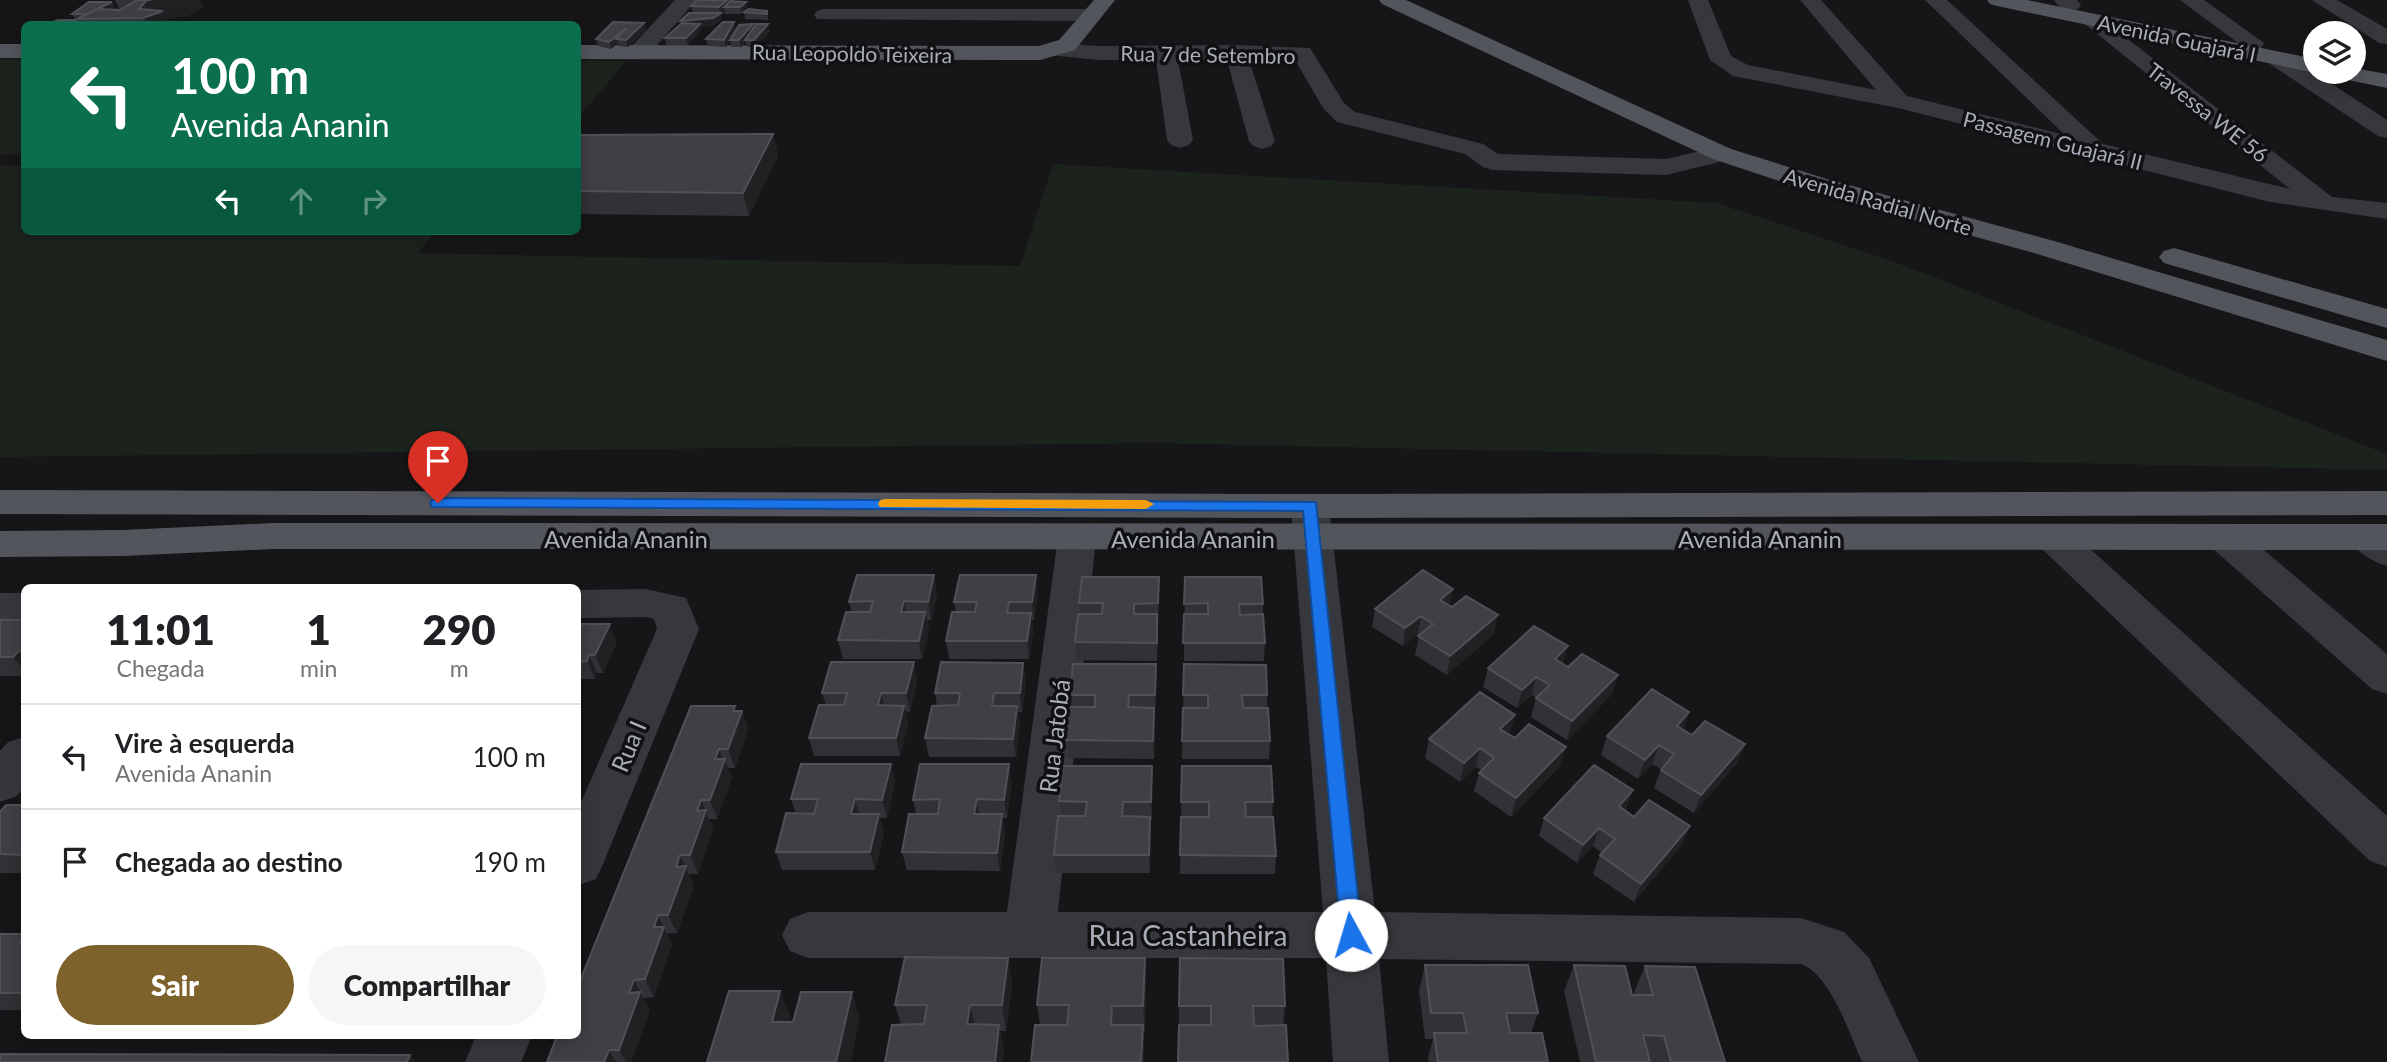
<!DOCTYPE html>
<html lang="pt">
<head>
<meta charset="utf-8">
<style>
  :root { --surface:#fff; --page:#f6f6f6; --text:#202124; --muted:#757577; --line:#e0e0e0; --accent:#7e622b }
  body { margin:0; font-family:Lato,sans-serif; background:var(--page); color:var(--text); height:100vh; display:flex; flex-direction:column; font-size:26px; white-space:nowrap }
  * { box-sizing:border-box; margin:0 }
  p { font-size:23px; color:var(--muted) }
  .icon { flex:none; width:38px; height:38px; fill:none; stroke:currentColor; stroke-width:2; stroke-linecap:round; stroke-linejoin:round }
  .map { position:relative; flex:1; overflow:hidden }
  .details { position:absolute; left:21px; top:584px; width:560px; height:455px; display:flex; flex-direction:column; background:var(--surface); border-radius:10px; box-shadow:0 4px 18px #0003 }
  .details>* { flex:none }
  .guide { position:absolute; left:21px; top:21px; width:560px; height:214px; border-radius:10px; box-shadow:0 4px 18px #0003; background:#0b6e4f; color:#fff; overflow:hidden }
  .fabs { position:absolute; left:2303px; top:21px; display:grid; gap:14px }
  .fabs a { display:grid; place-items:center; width:63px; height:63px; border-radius:50%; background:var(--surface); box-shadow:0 4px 18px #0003; font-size:35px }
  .pin { position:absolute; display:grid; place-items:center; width:60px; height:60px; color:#fff; margin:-72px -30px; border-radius:50% 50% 50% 0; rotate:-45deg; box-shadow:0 0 7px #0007 }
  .pin .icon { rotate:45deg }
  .me { position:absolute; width:77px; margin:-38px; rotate:354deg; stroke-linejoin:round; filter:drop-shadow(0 0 5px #0008) }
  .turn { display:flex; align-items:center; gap:24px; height:147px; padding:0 35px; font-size:32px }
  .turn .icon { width:91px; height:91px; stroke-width:2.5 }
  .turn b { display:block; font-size:49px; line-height:60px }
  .lanes { display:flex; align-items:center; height:66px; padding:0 35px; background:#0003; justify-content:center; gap:35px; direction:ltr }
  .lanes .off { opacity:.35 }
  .eta { display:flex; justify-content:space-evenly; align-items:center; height:119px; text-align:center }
  .eta b { font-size:42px; font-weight:800; line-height:49px }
  .primary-button { display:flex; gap:14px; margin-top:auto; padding:14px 35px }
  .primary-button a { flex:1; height:80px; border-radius:42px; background:var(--accent); color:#fff; font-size:28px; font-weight:800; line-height:80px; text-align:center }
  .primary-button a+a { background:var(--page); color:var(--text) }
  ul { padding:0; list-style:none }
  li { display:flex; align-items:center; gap:21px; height:105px; padding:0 35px; border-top:2px solid var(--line) }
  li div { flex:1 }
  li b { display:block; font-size:26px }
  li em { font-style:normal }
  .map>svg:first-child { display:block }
  .green { fill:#1c231d }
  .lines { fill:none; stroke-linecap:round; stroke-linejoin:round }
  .minor { fill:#37383d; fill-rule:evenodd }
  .major { fill:#53555c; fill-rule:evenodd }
  .wall { fill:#323236 }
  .shaded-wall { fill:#212124 }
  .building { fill:#3f3f44; stroke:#4f5156; stroke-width:2 }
  .route { fill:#1a73e8; stroke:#114b97; stroke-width:2 }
  .slow { fill:#f59e0b }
  .labels { text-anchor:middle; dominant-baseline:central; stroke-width:7; stroke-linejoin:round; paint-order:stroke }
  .far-street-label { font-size:21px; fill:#a8adb8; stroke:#111113 }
  .street-label { font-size:24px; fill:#a8adb8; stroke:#111113 }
  .near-street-label { font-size:28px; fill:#a8adb8; stroke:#111113 }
</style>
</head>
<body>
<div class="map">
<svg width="2387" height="1062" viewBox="0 0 2387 1062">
  <rect width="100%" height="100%" fill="#161618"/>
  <path class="green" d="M0 59H24V155H0Z
    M578 61H626L578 118Z
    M1053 164 1716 203 1892 261 2387 454V470L1155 443 0 457V165L24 166V231H436L418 253 1020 266Z"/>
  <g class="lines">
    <path class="minor" d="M675 0H696L647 57H631L628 52 631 47Z
      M1688 0H1708L1731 56 1748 65 1876 90 1800 0H1821L1907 96 2065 135 1925 0H1947L2103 144 2290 189 2080 20 2084 16H2098L2332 197 2387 203V219L2270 202 1898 108 1733 76 1710 60Z
      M2054 0H2077L2081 5 2078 9C2068 12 2060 9 2054 0Z
      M2180 0H2204L2264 43 2261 48H2245Z
      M2312 0H2337L2387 29V44L2379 43Z
      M824 9H1093L1100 11 1103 15 1100 19 1093 21 817 19 814 15 817 11Z
      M1056 43 1099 46 1236 45 1310 48 1344 103 1355 112 1483 144 1498 154 1666 159 1722 146 1731 149 1735 154 1731 159 1666 175 1492 170 1483 167 1465 154 1337 122 1323 108 1295 60H1249L1275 141 1271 146 1262 149 1253 146 1249 141 1227 60H1178L1193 140 1189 145 1180 148 1171 145 1167 140 1156 60H1099L1048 55 1045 50 1048 45Z
      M2278 52 2286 54 2387 120V138L2378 136 2270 64 2267 59 2270 54Z
      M1310 494 1323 497 1329 506 1375 912 1801 918 1844 932 1869 958 1919 1062H1862C1850 1035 1831 975 1801 964L1379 959 1389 1062H1333L1326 958H808L790 951 782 935 790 919 808 912H1007L1058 538 1063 529 1077 525 1091 529 1096 538 1058 912H1323L1291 506 1297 497Z
      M2367 524 2387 533V566C2370 561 2357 552 2348 537L2353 528Z
      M2054 525 2068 529 2387 816V867L2370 861 2040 547 2035 538 2040 529Z
      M2225 525 2239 529 2387 654V694L2372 689 2211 547 2206 538 2211 529Z
      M646 589 686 598 699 629 603 864 596 879 578 885V809L657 629 654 619 646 617 578 618V590Z
      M0 593H24V621H0Z
      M24 737V787L17 796 0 802V751L8 742Z
      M476 1036H532L521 1062H465Z"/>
    <path class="major" d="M1094 0H1115L1075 50 1040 60 578 59V45L1039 46 1059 40Z
      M1379 0H1406L1731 149 1827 179 2054 241 2387 340V361L2034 253 1809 191 1713 159 1382 4Z
      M1987 0H2027L2315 59V72H2319L2315 73 1997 6 1990 4Z
      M0 44H24V58H0Z
      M2354 68 2387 74V88L2333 77 2330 72H2354Z
      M2174 248 2387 309V328L2164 263 2159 257 2164 251Z
      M0 490 1310 494 2387 491V515L1310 518 0 514Z
      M273 523 2387 524V550L273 549 123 556 0 557V531L123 530Z"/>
  </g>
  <path class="wall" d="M115 0H200L203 7 188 16 167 19 170 24H79L77 21 79 24H48L75 20 72 14 116 9 114 10H120Z
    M697 0H737H732L733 1 747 9 741 14H725V10L721 14 722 19 714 25 701 27V30L688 45H666L665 38 681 24 680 21 693 13 691 6Z
    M767 11 768 20 745 19 744 12Z
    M734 22 735 29 726 47 708 46 706 39Z
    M644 23 646 30 628 47 618 46V43L611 49 598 46 596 39Z
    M754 27 770 31 756 47H747L746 42 741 47H731L730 40Z
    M773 134 778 156 749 216 578 214V135Z
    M934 575 937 594 931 620H927L929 631 922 659H843L838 640 852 612 849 602Z
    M1185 577 1263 604V614L1265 643 1264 661H1184Z
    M1038 594 1034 620H1032L1033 631 1029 659H949L946 641 956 612 954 602Z
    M1159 595 1157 661 1077 660 1075 642 1080 614 1079 603Z
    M1450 607 1494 634 1447 675 1415 655 1419 635 1418 634 1403 646 1372 627 1375 609Z
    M0 620H24V676H0Z
    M578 624 617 643 603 673H597L595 679H578Z
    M1023 663 1026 681 1022 712H1018L1020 724 1016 757H929L925 738 937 706 935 693Z
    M1184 664 1267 695V708L1270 741 1269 759H1182Z
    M1563 664 1568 667 1618 675 1612 694 1567 740 1531 717 1536 698 1532 695 1517 708 1483 687 1488 668Z
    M917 681 910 712 905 711 908 724 900 756H814L809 738 826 705 822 693Z
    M1156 683 1154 759 1068 758 1066 740 1071 707 1070 695Z
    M737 711H742L748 729 735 768H728L732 777 717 819H709L713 829 698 874H689L694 885 677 933H667L672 945 654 997 643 998 650 1010 631 1062H547Z
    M1689 712 1683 729 1692 735 1745 744 1737 763 1694 813 1654 788 1661 769 1652 764 1638 779 1601 755 1607 736Z
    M1515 715 1509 734 1560 766 1511 817 1474 791 1479 773 1481 770 1476 767 1460 782 1425 758 1429 739Z
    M891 764 895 782 887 818H880L884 833 875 870H782L776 852 796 814 791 799Z
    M1152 766V820H1150V873H1056L1054 855 1061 816 1059 801Z
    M1182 766 1273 802 1272 817 1276 856 1275 874H1180Z
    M1012 782 1007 818H1003L1005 833 1000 871 907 870 902 852 916 814 913 800Z
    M1633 790 1625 810 1682 845 1634 902 1593 874 1600 855 1602 853 1593 846 1577 863 1539 836 1544 818Z
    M24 805V873H0V812Z
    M0 934H24V1010H0Z
    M1008 958 1012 984 1006 1031H1000L1004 1050 901 1025 895 1005Z
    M1145 958 1146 984 1145 1031H1143L1144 1051 1040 1025 1037 1005Z
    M1425 965 1538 1013 1531 1033 1548 1062H1429L1428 1058 1433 1039H1425L1419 991Z
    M1574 965 1632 995H1635L1634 992 1645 966 1725 1062H1652L1650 1061V1062H1580L1564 991Z
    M1179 1006H1285L1283 1026 1179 1025Z"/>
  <path class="shaded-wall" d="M147 0H200L203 7 188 16 167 19 170 24H147L139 9Z
    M727 0H732L733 2 724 7 725 10 721 14 722 19 714 25 701 27V30L688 45 680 21 720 13 719 7Z
    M112 2 116 9 95 19 88 14Z
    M746 2 747 9 741 14 740 7Z
    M77 20 79 24H68Z
    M734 22 735 29 726 47 724 40Z
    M644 23 646 30 628 47 626 40Z
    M753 24 755 31 745 40 746 42 741 47 739 40Z
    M768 24 770 31 756 47 754 40Z
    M626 28 616 39 618 43 611 49 609 42Z
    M773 134 778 156 749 216 743 193Z
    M934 575 937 594 931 620 928 602Z
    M1036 575 1038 594 1034 620 1032 602Z
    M1453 589 1450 607 1440 600Z
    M904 601 908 620 901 612Z
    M925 612 929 631 922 659 919 641Z
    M1031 613 1033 631 1029 659 1027 641Z
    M1498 615 1494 634 1447 675 1450 656Z
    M1421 616 1418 634 1403 646 1405 628Z
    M610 624 617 643 603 673 595 655Z
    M1568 646 1563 665 1555 659Z
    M19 651 24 657V670L13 657Z
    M589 655 597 673 595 679 587 661Z
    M914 662 917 681 910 712 906 693Z
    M1023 663 1026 681 1022 712 1020 693Z
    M1618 675 1612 694 1567 740 1572 721Z
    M1536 677 1532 695 1517 708 1522 690Z
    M881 693 886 711 878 705Z
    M735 706 739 718 742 711 748 729 735 768 728 749Z
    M904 706 908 724 900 756 896 738Z
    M1017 706 1020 724 1016 757 1013 739Z
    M1154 708 1155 726 1154 759 1153 741Z
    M1689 712 1682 730 1677 726Z
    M1515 715 1510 733 1496 748 1500 729Z
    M1745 744 1737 763 1694 813 1701 795Z
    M1659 745 1652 764 1638 779 1645 760Z
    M1566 747 1560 766 1511 817 1516 798Z
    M1480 748 1476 767 1460 782 1464 763Z
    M719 749 724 762 725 759 732 777 717 819 710 800 715 759Z
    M891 764 895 782 887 818 882 800Z
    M1009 764 1012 782 1007 818 1004 800Z
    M1152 766V820L1151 802Z
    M1633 790 1626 809 1612 825 1619 806Z
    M855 799 860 818 851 814Z
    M977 799 980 818 974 814Z
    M701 800 713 829 698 874 690 855 697 811Z
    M879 814 884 833 875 870 870 852Z
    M1002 814 1005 833 1000 871 997 853Z
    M1150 817 1151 835 1150 873 1149 855Z
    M1690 826 1682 845 1634 902 1641 884Z
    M1599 828 1593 846 1577 863 1583 845Z
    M680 855 694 885 677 933 668 915 676 867Z
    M658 915 672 945 654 997 645 979 654 927Z
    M1008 958 1012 984 1006 1031 1002 1005Z
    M1145 958 1146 984 1145 1031 1143 1006Z
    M634 980 650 1010 631 1062H626L619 1050 629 993Z
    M780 991 791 1017 783 1047 772 1022Z
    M852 992 860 1018 851 1062H836Z
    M970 1005 976 1030 967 1024Z
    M999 1025 1004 1050 1003 1062H995Z
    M1143 1025 1144 1062H1141Z
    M609 1050 616 1062H604Z
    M410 1055 416 1062H407Z"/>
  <path class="building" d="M137 0H151H147L139 9 163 11 143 18 77 19 97 9 120 10Z
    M697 0H714L712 2 715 0H727L719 7 691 6Z
    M730 1 746 2 740 7H724Z
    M89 2H112L87 14H72Z
    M749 9 767 11V14L744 12Z
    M689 13H721L713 18 680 21Z
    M58 20H77L68 24H48Z
    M613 22 644 23 626 40 616 39 626 28 609 42 596 39Z
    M723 22H734L724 40 706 39Z
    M682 23 700 24 686 38H665Z
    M753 24 739 40H730L739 25Z
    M756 24H768L754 40H745Z
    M773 134 743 193 578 191V135Z
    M1423 570 1453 589 1440 600 1452 607 1466 596 1498 615 1450 656 1418 636 1433 624 1421 616 1405 628 1375 609Z
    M857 575H934L928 602 904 601 901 612H925L919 641 838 640 846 612H870L873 601 849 602Z
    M960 575H1036L1032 602H1009L1007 613H1031L1027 641H946L952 612H975L977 602H954Z
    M1082 577H1159L1158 603 1134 604V614H1157V643L1075 642 1078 614H1102L1103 603H1079Z
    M1185 577H1261L1263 604H1239L1240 615 1263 614 1265 643H1183L1184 614H1208V603L1184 604Z
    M0 620H24V651H19L13 657H0Z
    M578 624H610L595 655H589L587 661H578Z
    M1534 626 1568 646 1555 659 1568 667 1582 654 1618 675 1572 721 1536 698 1550 685 1536 677 1522 690 1488 668Z
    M831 662H914L906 693H881L878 705 904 706 896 738H809L819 705H844L847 693H822Z
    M941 662 1023 663 1020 693H994L992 706H1017L1013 739 925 738 932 706 958 705 960 693H935Z
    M1073 664H1156L1155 695H1129L1128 707 1154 708 1153 741 1066 740 1069 707H1095V695H1070Z
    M1184 664 1266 665 1267 695H1242L1243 708H1268L1270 741H1182L1183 708H1208V695H1183Z
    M1652 689 1689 712 1677 726 1692 735 1705 721 1745 744 1701 795 1661 770 1674 754 1659 745 1645 760 1607 736Z
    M1480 692 1515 715 1500 729 1515 738 1529 724 1566 747 1516 798 1479 773 1494 758 1480 748 1464 763 1429 739Z
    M691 706H735L733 711H742L728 749H719L715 759H725L710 800H701L697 811 706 810 690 855H680L676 867 686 866 668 915H658L654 927H664L645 979 634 980 629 993 640 992 619 1050H609L604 1062H547L557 1036H578V986Z
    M801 764H891L882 800 855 799 851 814H879L870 852H776L786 813 814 814 818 799H791Z
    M920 764H1009L1004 800 977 799 974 814H1002L997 853 902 852 909 814H938L940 799 913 800Z
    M1594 765 1633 790 1619 806 1634 817 1649 800 1690 826 1641 884 1600 855 1615 839 1599 828 1583 845 1544 818Z
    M1063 766H1152L1151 802H1123L1122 816 1150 817 1149 855H1054L1058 816H1085L1087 802 1059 801Z
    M1182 766H1271L1273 802H1245L1246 817H1273L1276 856 1180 855 1181 817H1209V802H1181Z
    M6 805H24V855L0 854V812Z
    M0 934H24V938L20 943H24V993H0Z
    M905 957 1008 958 1002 1005H970L967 1024 999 1025 995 1062H885L892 1025 924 1024 927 1005H895Z
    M1042 958H1145L1143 1006H1112L1111 1025H1143L1141 1062H1031L1035 1025H1067L1069 1005H1037Z
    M1180 958 1283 959 1285 1006H1253L1254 1026 1286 1025 1288 1062H1178L1179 1025H1211V1006H1179Z
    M1425 965H1528L1538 1013H1506L1510 1033H1542L1548 1062H1438L1434 1033H1467L1463 1013H1431Z
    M1574 965 1625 966 1632 995H1653L1645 966 1695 967 1725 1062H1671L1664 1036 1643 1035 1650 1062H1596Z
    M729 991H780L772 1022H793L801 992H852L836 1062H707Z
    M0 1054 410 1055 407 1062H0Z"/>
  <path class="route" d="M438 498 1316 502 1362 935 1359 942 1351 945 1344 942 1341 935 1303 511 432 507 430 503 432 500Z"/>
  <path class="slow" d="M885 499 1146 500 1154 504 1146 509 880 507 878 504 880 500Z"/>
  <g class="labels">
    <g class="far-street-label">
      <text transform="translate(2177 38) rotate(12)">Avenida Guajará I</text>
      <text transform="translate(852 53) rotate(1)">Rua Leopoldo Teixeira</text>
      <text transform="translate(1208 54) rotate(1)">Rua 7 de Setembro</text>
      <text transform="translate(2208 112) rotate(38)">Travessa WE 56</text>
      <text transform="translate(2053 140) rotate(14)">Passagem Guajará II</text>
      <text transform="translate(1878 201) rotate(16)">Avenida Radial Norte</text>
    </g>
    <g class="street-label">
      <text x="626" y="538">Avenida Ananin</text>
      <text x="1193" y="538">Avenida Ananin</text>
      <text x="1760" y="538">Avenida Ananin</text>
      <text transform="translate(1054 736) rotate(-83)">Rua Jatobá</text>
      <text transform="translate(628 746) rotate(-67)">Rua I</text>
    </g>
    <g class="near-street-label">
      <text x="1188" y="935">Rua Castanheira</text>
    </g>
  </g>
</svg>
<div class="fabs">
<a><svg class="icon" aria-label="layers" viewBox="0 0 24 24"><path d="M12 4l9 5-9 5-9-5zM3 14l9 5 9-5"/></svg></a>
</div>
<div class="pin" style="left:438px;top:503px;background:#d93025"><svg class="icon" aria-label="arrive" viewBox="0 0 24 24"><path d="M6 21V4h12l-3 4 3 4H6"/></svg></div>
<svg class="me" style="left:1351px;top:935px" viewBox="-20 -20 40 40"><circle r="19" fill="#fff"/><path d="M0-13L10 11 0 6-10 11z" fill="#1a73e8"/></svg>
<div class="guide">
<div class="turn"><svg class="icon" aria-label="left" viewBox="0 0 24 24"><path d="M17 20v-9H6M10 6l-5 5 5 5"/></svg><div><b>100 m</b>Avenida Ananin</div></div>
<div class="lanes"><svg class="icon" aria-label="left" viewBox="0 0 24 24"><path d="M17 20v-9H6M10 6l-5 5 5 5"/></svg><svg class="icon off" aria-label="ahead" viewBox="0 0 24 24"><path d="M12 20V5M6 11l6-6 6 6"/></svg><svg class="icon off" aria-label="right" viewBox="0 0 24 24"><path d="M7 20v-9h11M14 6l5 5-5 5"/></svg></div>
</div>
<section class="details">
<div class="eta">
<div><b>11:01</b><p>Chegada</p></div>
<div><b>1</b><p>min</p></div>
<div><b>290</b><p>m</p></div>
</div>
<ul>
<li><svg class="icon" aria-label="left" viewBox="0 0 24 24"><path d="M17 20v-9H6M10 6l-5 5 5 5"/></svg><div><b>Vire à esquerda</b><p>Avenida Ananin</p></div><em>100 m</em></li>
<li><svg class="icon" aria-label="arrive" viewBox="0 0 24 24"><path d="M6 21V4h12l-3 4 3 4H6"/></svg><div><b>Chegada ao destino</b></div><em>190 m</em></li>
</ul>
<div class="primary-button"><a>Sair</a><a>Compartilhar</a></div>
</section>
</div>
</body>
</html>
